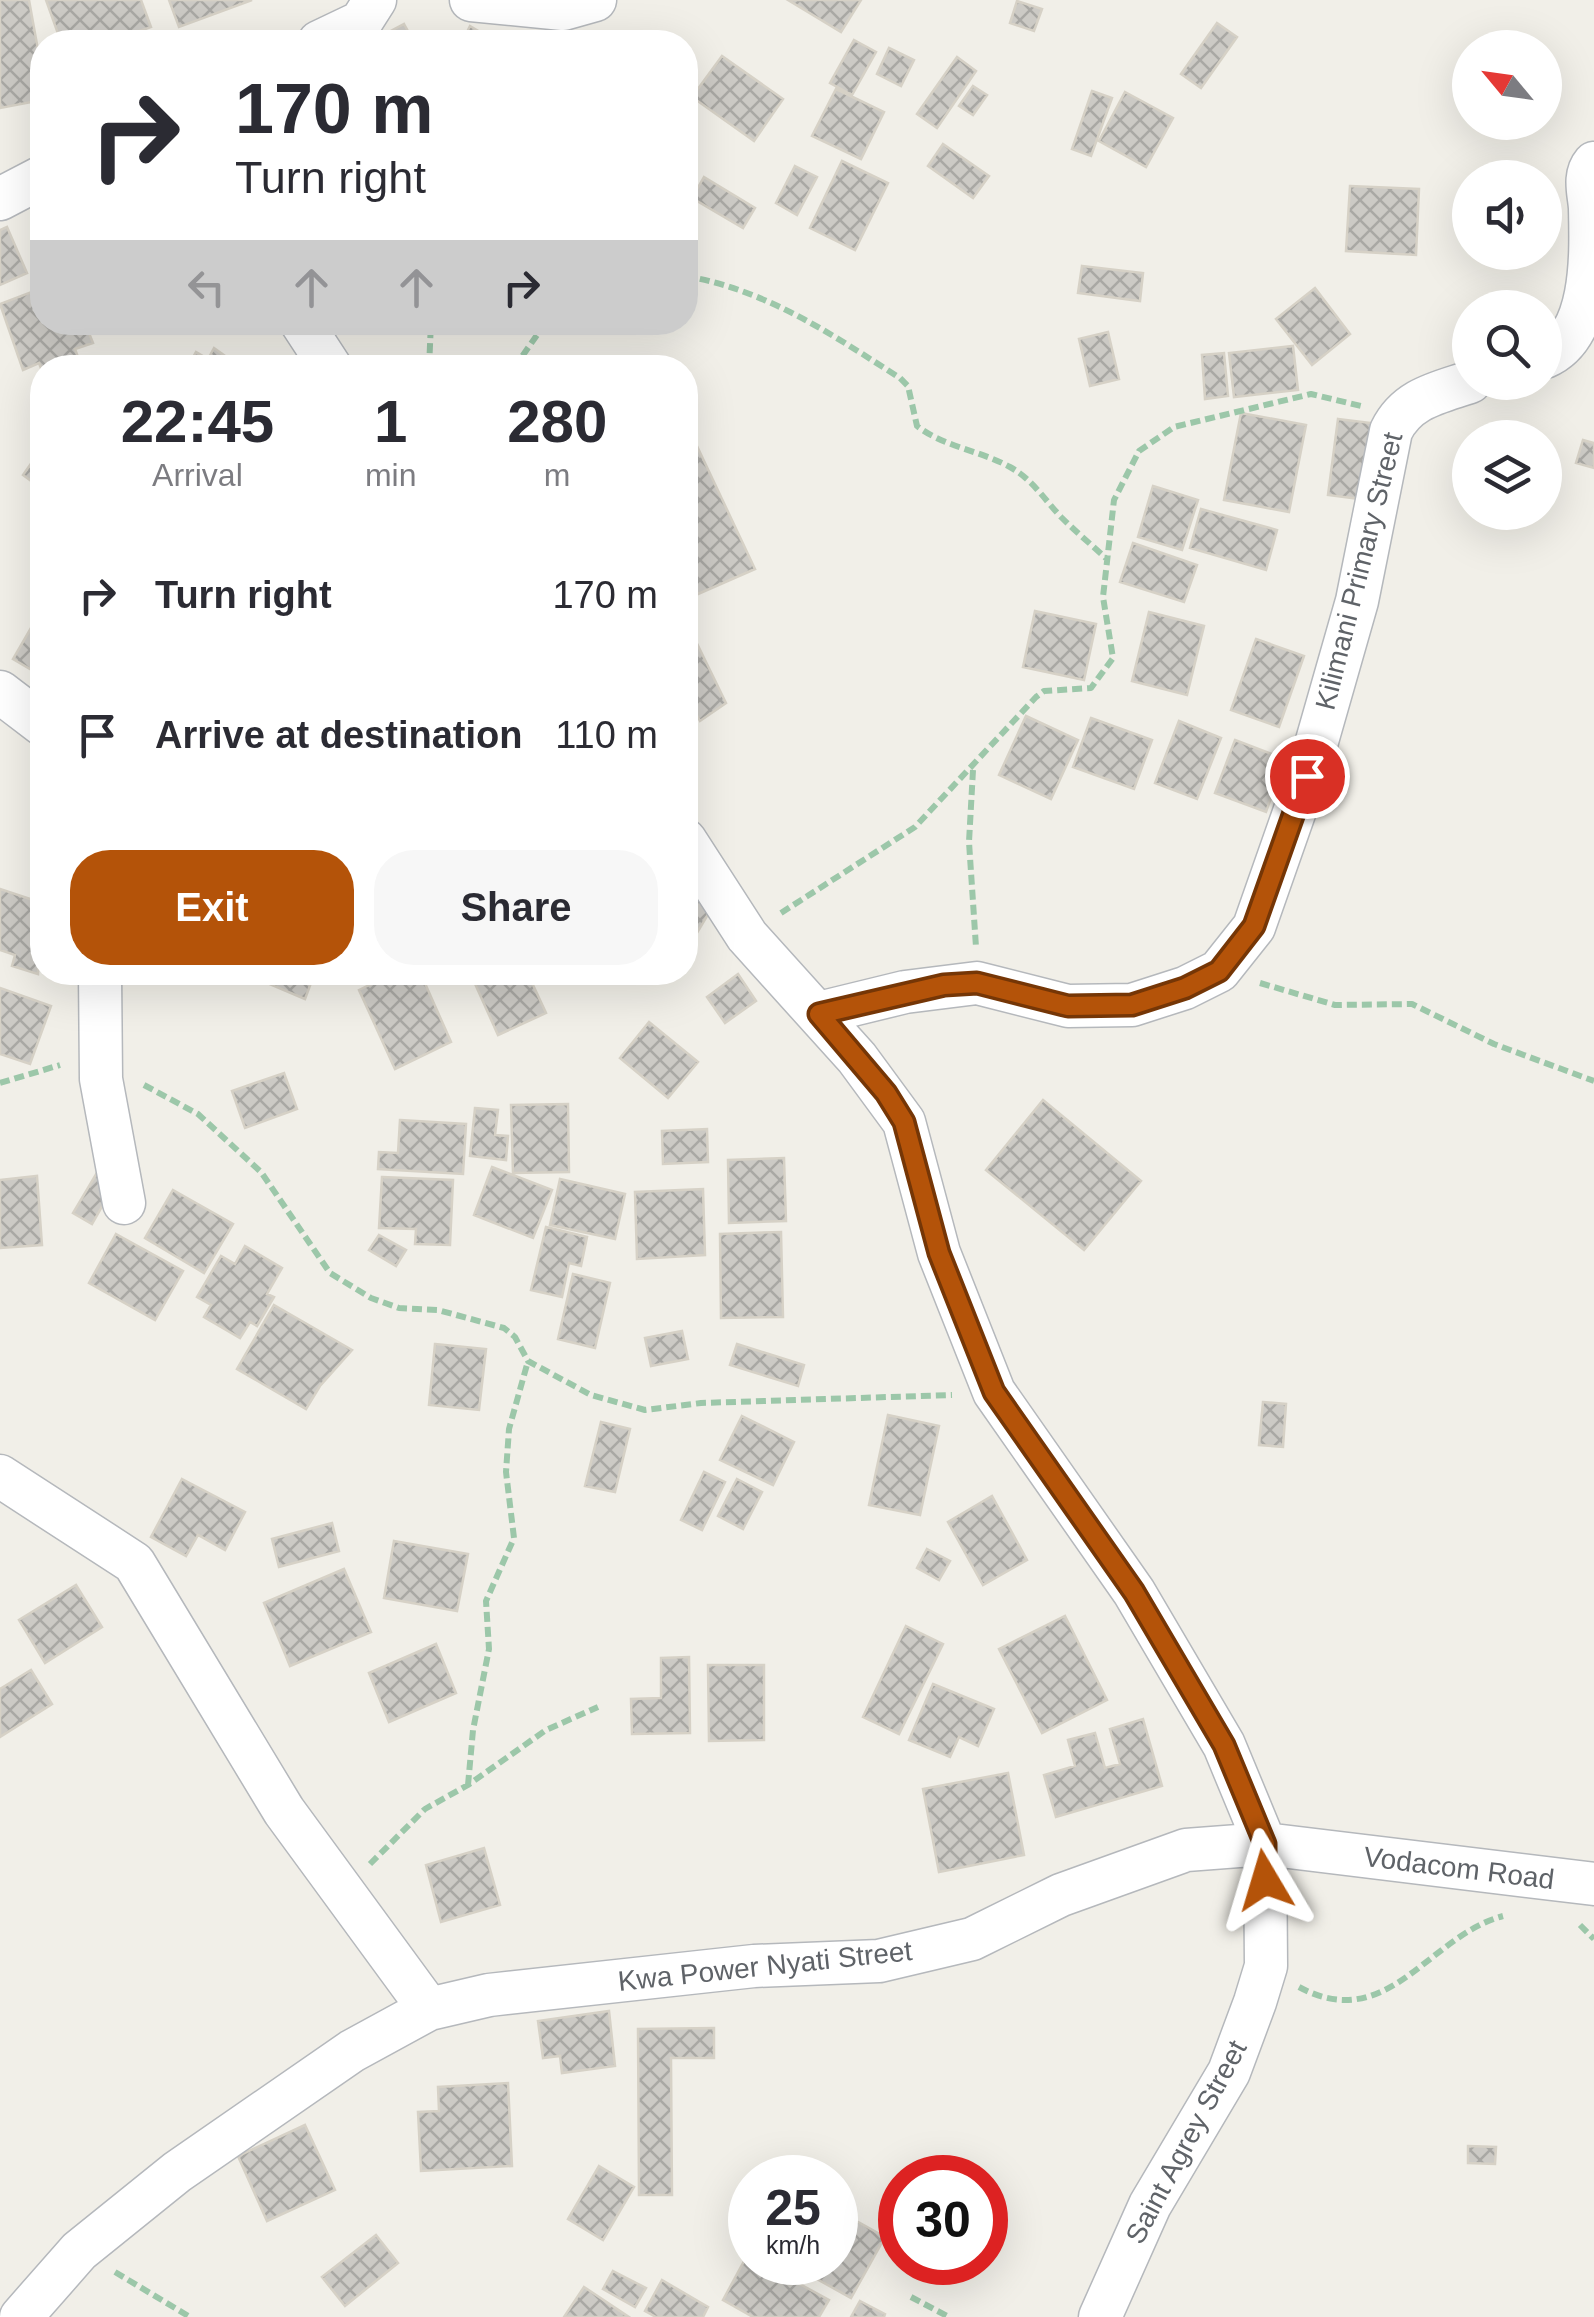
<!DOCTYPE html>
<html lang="en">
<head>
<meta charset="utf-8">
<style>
  :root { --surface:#fff; --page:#f7f7f7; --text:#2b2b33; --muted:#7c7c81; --accent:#b45309 }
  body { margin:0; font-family:Arial,sans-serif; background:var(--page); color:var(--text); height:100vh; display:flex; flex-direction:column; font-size:38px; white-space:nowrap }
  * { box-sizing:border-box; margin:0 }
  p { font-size:32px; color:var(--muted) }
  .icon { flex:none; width:55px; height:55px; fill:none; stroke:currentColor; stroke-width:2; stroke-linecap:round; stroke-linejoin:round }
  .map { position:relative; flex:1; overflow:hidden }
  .details { position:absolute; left:30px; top:355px; width:668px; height:630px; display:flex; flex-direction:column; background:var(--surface); border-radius:40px; box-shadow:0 10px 40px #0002 }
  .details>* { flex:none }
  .hud { position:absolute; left:30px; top:30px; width:668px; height:305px; border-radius:40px; box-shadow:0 10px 40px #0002; background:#fff; color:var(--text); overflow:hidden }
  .needle { width:65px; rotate:299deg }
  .fabs { position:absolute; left:1452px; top:30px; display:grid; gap:20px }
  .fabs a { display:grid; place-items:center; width:110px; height:110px; border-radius:50%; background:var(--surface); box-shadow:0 10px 40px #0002; font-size:50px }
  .speed { position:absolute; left:728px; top:2155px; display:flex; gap:20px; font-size:50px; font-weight:700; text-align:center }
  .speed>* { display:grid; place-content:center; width:130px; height:130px; border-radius:50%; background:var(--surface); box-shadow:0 10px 40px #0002; line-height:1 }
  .speed small { font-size:25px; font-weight:400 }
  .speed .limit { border:15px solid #d22; background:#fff; color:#111 }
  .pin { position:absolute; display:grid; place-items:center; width:85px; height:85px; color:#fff; margin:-42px; border:5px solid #fff; border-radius:50%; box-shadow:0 2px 10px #0007 }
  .me { position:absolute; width:110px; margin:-55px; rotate:353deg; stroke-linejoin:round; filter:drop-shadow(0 0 8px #0008) }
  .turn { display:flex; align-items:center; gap:35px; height:210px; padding:0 40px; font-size:45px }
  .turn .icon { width:130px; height:130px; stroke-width:2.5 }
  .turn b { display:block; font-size:70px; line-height:85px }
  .lanes { display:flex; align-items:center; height:95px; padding:0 40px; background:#0003; justify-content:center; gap:50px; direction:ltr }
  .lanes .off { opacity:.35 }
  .eta { display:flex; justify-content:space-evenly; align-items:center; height:170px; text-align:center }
  .eta b { font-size:60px; font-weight:700; line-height:70px }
  .primary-button { display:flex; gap:20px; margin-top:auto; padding:20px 40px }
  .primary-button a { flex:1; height:115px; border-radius:40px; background:var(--accent); color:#fff; font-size:40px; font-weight:700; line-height:115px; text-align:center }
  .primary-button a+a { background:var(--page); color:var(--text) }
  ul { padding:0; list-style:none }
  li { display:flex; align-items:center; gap:30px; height:140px; padding:0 40px }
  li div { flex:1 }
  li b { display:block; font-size:38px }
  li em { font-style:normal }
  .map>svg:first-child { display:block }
  .building { fill:url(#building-cross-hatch); stroke:#d6d1c6; stroke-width:2.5 }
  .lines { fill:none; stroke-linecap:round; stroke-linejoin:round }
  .minor-casing { stroke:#b5b8bc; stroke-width:45 }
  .path { stroke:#9cc7a9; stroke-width:6; stroke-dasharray:10 5; stroke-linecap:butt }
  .minor { stroke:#fff; stroke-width:42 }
  .route-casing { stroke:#753606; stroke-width:25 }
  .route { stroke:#b45309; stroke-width:18 }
  .labels { text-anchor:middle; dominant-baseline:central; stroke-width:8; stroke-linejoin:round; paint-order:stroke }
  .street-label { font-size:28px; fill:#5f6368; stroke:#fff }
</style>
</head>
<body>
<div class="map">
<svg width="1594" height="2317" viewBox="0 0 1594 2317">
  <defs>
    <pattern id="building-cross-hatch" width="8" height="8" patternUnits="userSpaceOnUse" patternTransform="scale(2.5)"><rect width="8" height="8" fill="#cccac5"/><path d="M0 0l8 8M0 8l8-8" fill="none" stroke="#a9a8a4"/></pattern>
  </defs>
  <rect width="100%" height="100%" fill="#f1efe8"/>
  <path class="building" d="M0 0H29L42 72V100L0 108Z
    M46 0H141L151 27 109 42H61Z
    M169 0H252L179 27Z
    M788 0H861L841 32Z
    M1017 1 1042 9 1034 31 1010 23Z
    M1217 23 1237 37 1201 88 1181 74Z
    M404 24 414 42H370Z
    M470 26 497 42H462Z
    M854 40 876 52 852 95 830 83Z
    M889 48 914 60 901 86 877 74Z
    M722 56 783 99 754 141 692 97Z
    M957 57 976 71 937 128 917 114Z
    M973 86 987 95 973 115 959 106Z
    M836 89 884 112 861 159 812 136Z
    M1092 91 1112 98 1091 156 1072 149Z
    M1125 92 1173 118 1146 167 1099 141Z
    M943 144 989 176 973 198 928 166Z
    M842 161 888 183 855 250 810 228Z
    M795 166 817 177 797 215 776 203Z
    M704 177 755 208 743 228 692 198Z
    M1350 186 1419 189 1416 255 1346 251Z
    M7 227 27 273 0 285V230Z
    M1082 266 1143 273 1140 301 1078 293Z
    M42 288V322H103L87 328 93 343 75 349 82 368H42V371L39 363 23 370 0 304Z
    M1315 288 1350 334 1312 365 1276 319Z
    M1108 332 1119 379 1090 386 1079 339Z
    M1293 346 1298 390 1234 397 1229 353Z
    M214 348 242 368H187L196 352 208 359Z
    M1224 353 1228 396 1205 399 1202 355Z
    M1241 413 1306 425 1289 512 1224 500Z
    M1338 419 1371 423 1360 499 1328 495Z
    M688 427 755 569 698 594 685 567Z
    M1583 440 1594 443V468L1576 463Z
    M42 448V489L23 475Z
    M1153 486 1198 500 1182 550 1138 537Z
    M1201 509 1277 530 1266 570 1190 548Z
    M1133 543 1197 565 1184 602 1120 582Z
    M1035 611 1096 624 1084 680 1023 667Z
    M1149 612 1204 626 1187 695 1132 681Z
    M35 621 42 625V676L13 659Z
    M687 623 726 703 700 721 685 693Z
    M1256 639 1304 656 1279 727 1231 710Z
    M1026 716 1078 740 1051 799 999 775Z
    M1091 718 1152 740 1134 789 1073 767Z
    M1179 721 1221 738 1197 799 1155 783Z
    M1235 740 1285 759 1266 812 1215 793Z
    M685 875 719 896 688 948 685 946Z
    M0 889 42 903 38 974 12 966 15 955 0 950Z
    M241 972H315L305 999Z
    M396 972H420L451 1042 395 1069 359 990Z
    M481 972H527L546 1013 498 1035 472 977Z
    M738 974 756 1001 725 1023 707 997Z
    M0 988 51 1006 30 1064 0 1054Z
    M649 1022 698 1062 668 1098 620 1058Z
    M284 1073 297 1109 245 1128 232 1091Z
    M1043 1100 1141 1181 1084 1250 986 1170Z
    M568 1104 569 1172 513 1173 511 1105Z
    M475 1108 498 1110 495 1135 508 1136 506 1160 470 1156Z
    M400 1120 466 1124 463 1174 378 1169 379 1152 398 1153Z
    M707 1129 708 1162 663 1164 662 1131Z
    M784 1158 786 1221 729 1223 728 1160Z
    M492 1167 552 1190 533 1238 474 1215Z
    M98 1171 116 1182 92 1224 73 1213Z
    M37 1176 42 1245 0 1248V1180Z
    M382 1177 453 1180 450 1245 415 1244 416 1229 379 1228Z
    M560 1179 625 1194 615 1239 550 1225Z
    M703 1189 705 1255 637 1259 635 1192Z
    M173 1190 233 1224 204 1273 145 1238Z
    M546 1227 587 1237 581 1266 569 1263 562 1297 531 1290Z
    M781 1232 783 1317 721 1318 720 1234Z
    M116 1234 183 1271 155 1320 89 1283Z
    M379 1235 406 1250 396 1266 369 1250Z
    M245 1246 282 1268 267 1294 274 1297 257 1326 250 1322 240 1338 204 1317 211 1305 197 1297 221 1256 235 1264Z
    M573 1274 610 1283 595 1348 558 1339Z
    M274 1305 352 1350 320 1386 306 1409 237 1369Z
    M682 1331 688 1359 651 1366 645 1338Z
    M435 1344 486 1349 479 1410 429 1405Z
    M737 1344 804 1365 798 1386 730 1365Z
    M1263 1402 1286 1404 1283 1447 1259 1445Z
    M888 1415 939 1426 920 1515 869 1505Z
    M742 1416 794 1442 773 1485 720 1460Z
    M601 1422 630 1429 615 1492 585 1486Z
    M704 1472 725 1482 702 1530 681 1520Z
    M182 1479 245 1512 225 1550 198 1535 186 1556 151 1537Z
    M737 1479 762 1492 743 1529 718 1516Z
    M992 1496 1027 1560 983 1585 948 1522Z
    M332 1523 339 1551 279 1567 272 1539Z
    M394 1541 468 1554 457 1611 384 1598Z
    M927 1549 950 1561 939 1580 917 1568Z
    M344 1569 371 1632 290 1666 264 1603Z
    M76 1585 102 1627 45 1663 19 1620Z
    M1065 1616 1107 1700 1042 1733 999 1649Z
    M906 1626 943 1644 899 1734 863 1717Z
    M436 1644 456 1693 389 1722 369 1673Z
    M689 1657 690 1733 632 1734 631 1699 661 1698V1658Z
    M708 1665H764V1740L709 1741Z
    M31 1670 52 1704 0 1737V1689Z
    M933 1684 994 1709 978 1746 959 1737 950 1757 909 1740Z
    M1143 1719 1162 1786 1056 1817 1044 1775 1075 1766 1068 1740 1095 1733 1105 1768 1120 1764 1110 1729Z
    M1008 1773 1024 1855 939 1872 923 1789Z
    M484 1848 500 1905 441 1922 426 1865Z
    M609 2011 615 2066 562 2073 560 2056 543 2058 538 2021Z
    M714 2028V2058H671L672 2195H639L638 2029Z
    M508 2083 512 2166 421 2171 418 2112 439 2111 438 2087Z
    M305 2125 335 2190 267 2221 238 2156Z
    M1468 2146 1496 2147 1495 2164 1468 2163Z
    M599 2166 634 2187 603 2240 568 2219Z
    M835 2209 885 2237 851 2298 788 2263 835 2262Z
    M376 2235 398 2263 345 2306 322 2277Z
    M750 2250V2262H778L776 2271 829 2300 819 2317H753L723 2300Z
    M613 2271 646 2288 635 2307 603 2289Z
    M662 2280 708 2307 703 2317H656L645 2311Z
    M584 2287 629 2317H564Z
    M860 2301 885 2314 884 2317H851Z"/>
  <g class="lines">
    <g class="minor-casing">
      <path id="minor" d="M471 0 563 9 595 0
        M319 42 361 22 375 0
        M0 199 42 177
        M301 322 331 368
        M1545 357C1594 336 1591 255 1590 208 1589 193 1583 176 1594 163
        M0 692 42 724
        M685 840 747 936 857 1058 904 1122 939 1253 994 1392 1134 1592 1224 1745 1265 1844 1266 1966 1255 2002 1229 2072 1150 2205 1100 2317
        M100 972 101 1079 124 1203
        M819 1013 905 992 977 983 1068 1006 1132 1005 1185 988 1219 971 1254 927 1307 776 1357 601 1391 431C1407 398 1438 393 1470 382
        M0 1476 134 1563 284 1811 429 2009
        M21 2317 79 2251 177 2172 352 2051 429 2009 489 1995 754 1966 879 1961 972 1939 1061 1895 1186 1850 1265 1844 1594 1884"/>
    </g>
    <path class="path" d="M685 276C767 290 831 334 900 378L908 386 917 426C944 447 979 450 1010 467 1033 480 1044 499 1061 517 1076 532 1093 546 1108 560
      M429 368 431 322
      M514 368 546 322
      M973 770 969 842 976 947
      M781 913 915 827 1036 697 1044 691 1091 688 1113 658 1103 597 1114 500 1139 451 1174 427 1311 394 1361 406
      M1260 983 1335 1005 1412 1004 1494 1044 1594 1081
      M0 1083 60 1065
      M144 1085 198 1114 261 1172 330 1273 371 1298 399 1308 438 1310 504 1328 515 1337 528 1361 591 1395 645 1410 701 1403 952 1395
      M468 1785 473 1730 489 1649 486 1601 514 1538 506 1472 509 1429 528 1361
      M370 1864 425 1809 468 1785 546 1730 598 1707
      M1580 1925 1594 1939
      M1299 1987C1388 2035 1428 1936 1503 1916
      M115 2272 190 2317
      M911 2297 949 2317"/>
    <use href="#minor" class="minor"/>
  </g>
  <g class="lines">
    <g class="route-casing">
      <path id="route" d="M1265 1880V1844L1224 1745 1134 1592 994 1392 939 1253 904 1122 886 1093 819 1014 944 985 977 983 1068 1006 1132 1005 1185 988 1219 971 1254 926 1307 776"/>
    </g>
    <use href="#route" class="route"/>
  </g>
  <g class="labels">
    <g class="street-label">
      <text transform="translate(1359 571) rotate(-76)">Kilimani Primary Street</text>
      <text transform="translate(1459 1868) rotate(7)">Vodacom Road</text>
      <text transform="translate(765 1966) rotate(-6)">Kwa Power Nyati Street</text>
      <text transform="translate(1186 2142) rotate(-62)">Saint Agrey Street</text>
    </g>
  </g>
</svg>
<div class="fabs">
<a><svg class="needle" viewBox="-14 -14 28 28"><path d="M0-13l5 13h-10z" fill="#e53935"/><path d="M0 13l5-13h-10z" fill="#7c7c81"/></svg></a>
<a><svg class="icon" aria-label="sound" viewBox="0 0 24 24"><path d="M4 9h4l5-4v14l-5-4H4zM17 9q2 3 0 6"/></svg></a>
<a><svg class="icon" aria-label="search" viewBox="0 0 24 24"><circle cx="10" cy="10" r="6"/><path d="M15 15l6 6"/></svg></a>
<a><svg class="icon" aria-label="layers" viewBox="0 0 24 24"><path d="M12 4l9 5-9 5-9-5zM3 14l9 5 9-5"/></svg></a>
</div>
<div class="speed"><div>25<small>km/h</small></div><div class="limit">30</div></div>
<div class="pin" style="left:1307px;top:776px;background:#d93025"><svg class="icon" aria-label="arrive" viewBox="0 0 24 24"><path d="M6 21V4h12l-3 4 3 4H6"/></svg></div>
<svg class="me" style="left:1265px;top:1880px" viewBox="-20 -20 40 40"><path d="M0-17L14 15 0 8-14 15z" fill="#b45309" stroke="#fff" stroke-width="4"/></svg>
<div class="hud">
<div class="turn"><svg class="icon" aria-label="right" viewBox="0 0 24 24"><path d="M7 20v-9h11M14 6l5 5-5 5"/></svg><div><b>170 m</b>Turn right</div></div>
<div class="lanes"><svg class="icon off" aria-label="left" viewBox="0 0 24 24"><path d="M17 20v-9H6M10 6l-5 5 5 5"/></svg><svg class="icon off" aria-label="ahead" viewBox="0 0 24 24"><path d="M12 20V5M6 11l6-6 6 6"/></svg><svg class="icon off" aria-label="ahead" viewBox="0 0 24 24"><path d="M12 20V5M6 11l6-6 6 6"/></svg><svg class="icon" aria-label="right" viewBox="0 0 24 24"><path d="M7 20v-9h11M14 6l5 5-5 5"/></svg></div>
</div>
<section class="details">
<div class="eta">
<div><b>22:45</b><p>Arrival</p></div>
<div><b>1</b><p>min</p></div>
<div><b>280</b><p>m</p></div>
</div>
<ul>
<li><svg class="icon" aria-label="right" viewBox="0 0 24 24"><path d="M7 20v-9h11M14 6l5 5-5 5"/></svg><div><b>Turn right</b></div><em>170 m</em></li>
<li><svg class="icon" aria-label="arrive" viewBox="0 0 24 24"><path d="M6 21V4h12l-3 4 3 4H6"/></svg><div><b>Arrive at destination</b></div><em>110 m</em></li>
</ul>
<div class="primary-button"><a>Exit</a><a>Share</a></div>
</section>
</div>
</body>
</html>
